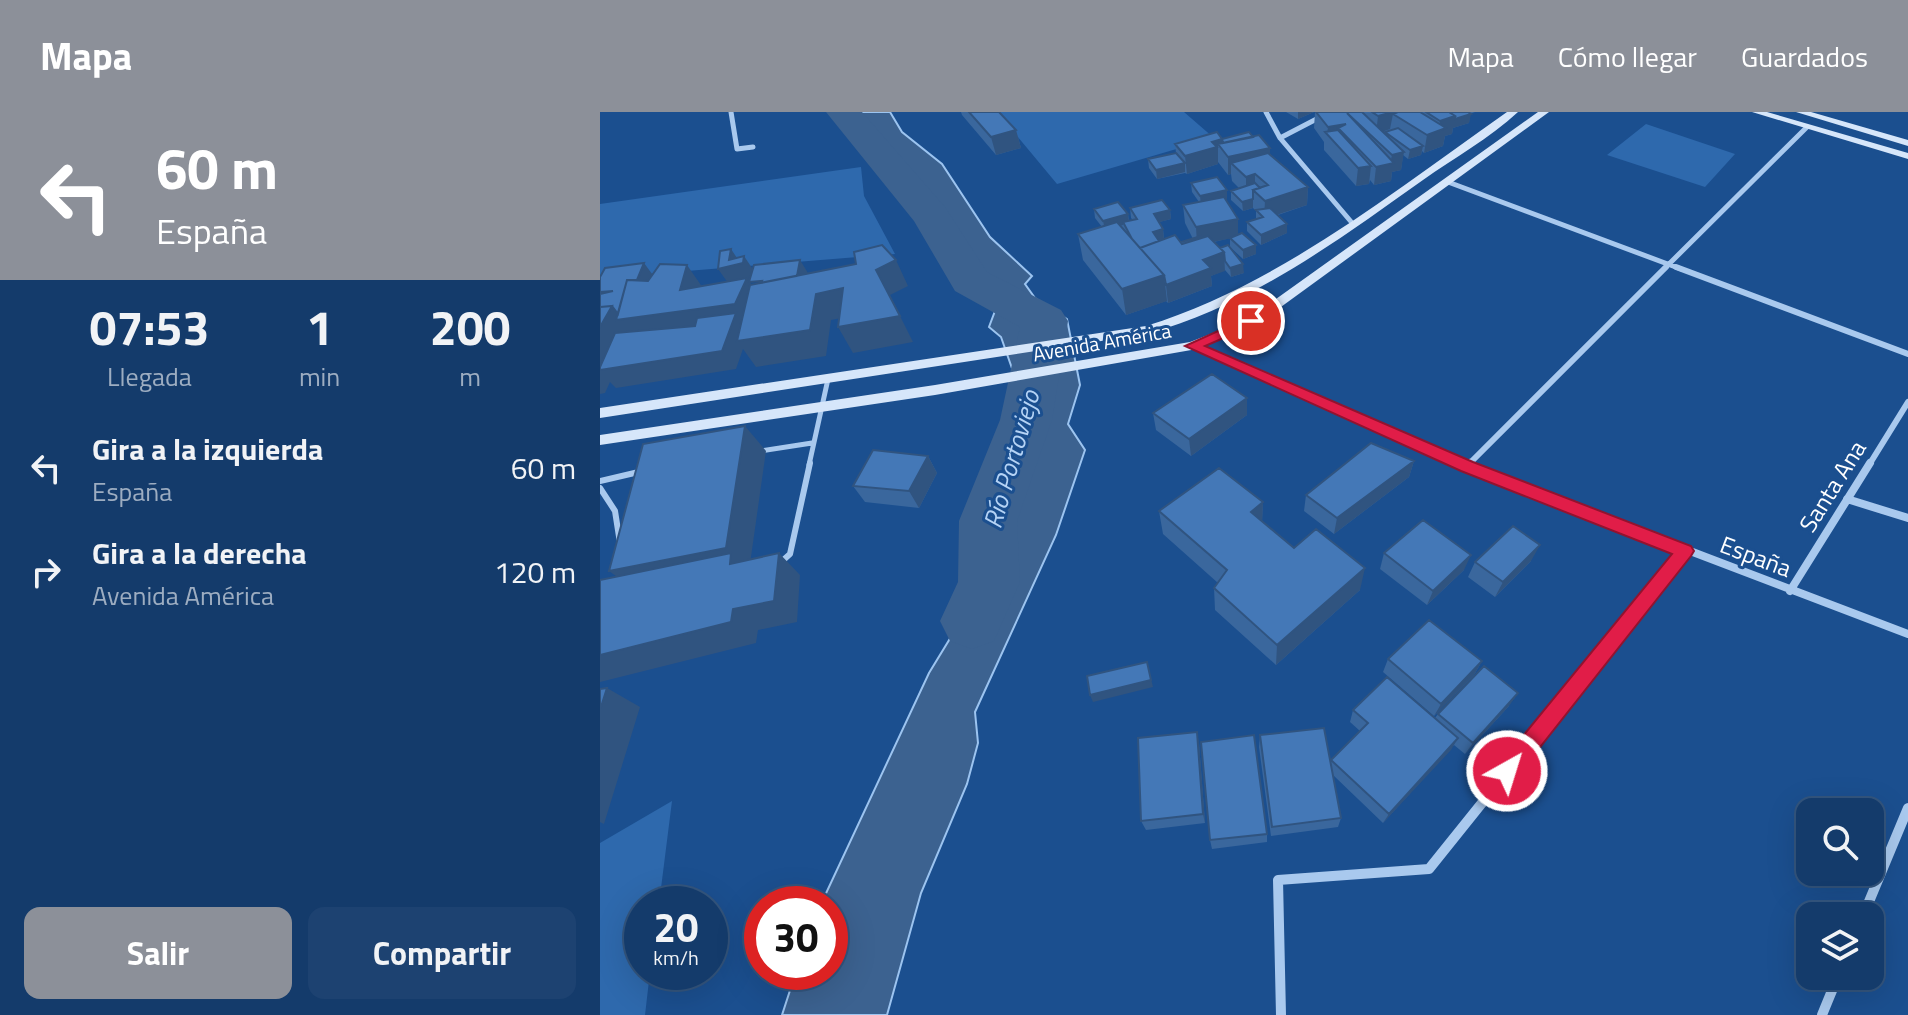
<!DOCTYPE html>
<html lang="es">
<head>
<meta charset="utf-8">
<style>
  :root { --surface:#143b6b; --page:#1d4271; --text:#f1f3f6; --muted:#9dadc1; --line:#33557e; --accent:#8c9099 }
  body { margin:0; font-family:"Titillium Web",sans-serif; background:var(--page); color:var(--text); height:100vh; display:flex; flex-direction:column; font-size:30px; white-space:nowrap }
  * { box-sizing:border-box; margin:0 }
  p { font-size:26px; color:var(--muted) }
  .icon { flex:none; width:44px; height:44px; fill:none; stroke:currentColor; stroke-width:2; stroke-linecap:round; stroke-linejoin:round }
  .map { position:relative; flex:1; overflow:hidden }
  .side { display:flex; flex-direction:column; background:var(--surface); width:600px }
  .side>* { flex:none }
  .guide { background:#8c9099; color:#fff; overflow:hidden }
  .controls { position:absolute; left:1196px; top:686px; display:grid; gap:16px }
  .controls a { display:grid; place-items:center; width:88px; height:88px; border-radius:16px; background:var(--surface); box-shadow:0 8px 32px #0002,0 0 0 2px var(--line); font-size:40px }
  .speed { position:absolute; left:24px; top:774px; display:flex; gap:16px; font-size:40px; font-weight:700; text-align:center }
  .speed>* { display:grid; place-content:center; width:104px; height:104px; border-radius:50%; background:var(--surface); box-shadow:0 8px 32px #0002,0 0 0 2px var(--line); line-height:1 }
  .speed small { font-size:20px; font-weight:400 }
  .speed .limit { border:12px solid #d22; background:#fff; color:#111 }
  .pin { position:absolute; display:grid; place-items:center; width:68px; height:68px; color:#fff; margin:-34px; border:4px solid #fff; border-radius:50%; box-shadow:0 2px 8px #0007 }
  .me { position:absolute; width:88px; margin:-44px; rotate:39deg; stroke-linejoin:round; filter:drop-shadow(0 0 6px #0008) }
  .turn { display:flex; align-items:center; gap:28px; height:168px; padding:0 24px; font-size:36px }
  .turn .icon { width:104px; height:104px; stroke-width:2.5 }
  .turn b { display:block; font-size:56px; line-height:68px }
  .eta { display:flex; justify-content:space-evenly; align-items:center; height:136px; text-align:center }
  .eta b { font-size:48px; font-weight:700; line-height:56px }
  .cta { display:flex; gap:16px; margin-top:auto; padding:16px 24px }
  .cta a { flex:1; height:92px; border-radius:16px; background:var(--accent); color:#fff; font-size:32px; font-weight:700; line-height:92px; text-align:center }
  .cta a+a { background:var(--page); color:var(--text) }
  ul { padding:0; list-style:none }
  li { display:flex; align-items:center; gap:24px; height:104px; padding:0 24px }
  li div { flex:1 }
  li b { display:block; font-size:30px }
  li em { font-style:normal }
  header { display:flex; align-items:center; gap:48px; box-sizing:border-box; height:112px; padding:0 40px; background:var(--accent); color:#fff }
  header strong { font-size:38px }
  nav { display:flex; gap:44px; margin-inline-start:auto; font-size:28px }
  main { display:flex; flex:1; min-height:0 }
  .map>svg:first-child { display:block }
  .green { fill:#2e69ad }
  .water { fill:#3c6290; stroke:#9cc4f0; stroke-width:2 }
  .lines { fill:none; stroke-linecap:round; stroke-linejoin:round }
  .river { fill:#3c6290; fill-rule:evenodd }
  .lane-far1 { stroke:#a9c9ee; stroke-width:5 }
  .lane { stroke:#a9c9ee; stroke-width:6 }
  .street-far3 { stroke:#a9c9ee; stroke-width:5 }
  .street-far2 { stroke:#a9c9ee; stroke-width:6 }
  .street-far1 { stroke:#a9c9ee; stroke-width:8 }
  .street { stroke:#a9c9ee; stroke-width:10 }
  .secondary { fill:#d6e6fa; fill-rule:evenodd }
  .wall { fill:#3a679d }
  .shaded-wall { fill:#305480 }
  .building { fill:#4478b7; stroke:#305480; stroke-width:2 }
  .route { fill:#e11d48; stroke:#92132f; stroke-width:2 }
  .labels { text-anchor:middle; dominant-baseline:central; stroke-width:6; stroke-linejoin:round; paint-order:stroke }
  .far-street-label { font-size:20px; fill:#fff; stroke:#1b4f8f }
  .street-label { font-size:24px; fill:#fff; stroke:#1b4f8f }
  .water-label { font-size:26px; font-style:italic; fill:#b5d3f5; stroke:#1b4f8f }
</style>
</head>
<body>
<header>
<strong>Mapa</strong>
<nav><a>Mapa</a><a>Cómo llegar</a><a>Guardados</a></nav>
</header>
<main>
<section class="side">
<div class="guide">
<div class="turn"><svg class="icon" aria-label="left" viewBox="0 0 24 24"><path d="M17 20v-9H6M10 6l-5 5 5 5"/></svg><div><b>60 m</b>España</div></div>
</div>
<div class="eta">
<div><b>07:53</b><p>Llegada</p></div>
<div><b>1</b><p>min</p></div>
<div><b>200</b><p>m</p></div>
</div>
<ul>
<li><svg class="icon" aria-label="left" viewBox="0 0 24 24"><path d="M17 20v-9H6M10 6l-5 5 5 5"/></svg><div><b>Gira a la izquierda</b><p>España</p></div><em>60 m</em></li>
<li><svg class="icon" aria-label="right" viewBox="0 0 24 24"><path d="M7 20v-9h11M14 6l5 5-5 5"/></svg><div><b>Gira a la derecha</b><p>Avenida América</p></div><em>120 m</em></li>
</ul>
<div class="cta"><a>Salir</a><a>Compartir</a></div>
</section>
<div class="map">
<svg width="1308" height="903" viewBox="0 0 1308 903">
  <rect width="100%" height="100%" fill="#1b4f8f"/>
  <path class="green" d="M397 0H584L614 26 457 72Z
    M1046 12 1135 42 1105 75 1007 43Z
    M261 55 264 84 295 142 0 166V92Z
    M72 689 59 792H42V860H50L45 903H0V731Z"/>
  <path class="water" d="M237 0H290L302 20 342 52 390 125 432 164 425 172 435 186 467 207 480 273 468 312 485 338 456 423 375 600 378 631 367 672 321 781 287 903H182L196 860H230V792H221L329 561 357 515 370 466 398 410 418 355 409 325 421 282 401 225 389 215 398 191 394 174 380 166 346 160 317 98 267 42Z"/>
  <g class="lines">
    <path class="river" d="M226 0H262L345 95 387 160 461 198 468 209 452 308 417 409 420 470 394 529 372 537 350 529 340 509 358 470 359 409 400 308 420 215 355 179 314 109Z"/>
    <path class="lane-far1" d="M160 339 212 331
      M209 353 228 267"/>
    <path class="lane" d="M0 369 43 359
      M0 376 15 399 20 431
      M180 451 190 442 210 351"/>
    <path class="street-far3" d="M131 0 137 37 153 35
      M666 0 680 26 753 112
      M680 26 730 0
      M848 70 1081 157
      M1064 157 1207 15"/>
    <path class="street-far2" d="M1076 155 1308 242
      M592 234 864 353
      M868 353 1066 155
      M1269 353 1308 290"/>
    <path class="street-far1" d="M859 351 1308 522
      M867 354 870 351
      M1247 387 1308 406
      M1190 479 1270 351
      M957 597 1085 439"/>
    <path class="street" d="M1263 804 1308 696
      M681 903 678 768 829 757 959 595
      M1222 903 1238 864"/>
    <path class="secondary" d="M907 0H918C890 26 854 46 823 68 737 129 651 193 547 222L0 306V296L546 214C680 172 793 80 907 0Z
      M938 0H949L674 200 634 222 597 237 335 283 0 333V323L335 273 590 230 626 216 666 194Z
      M1152 0H1167L1308 41V47Z
      M1196 0H1211L1308 28V34Z"/>
  </g>
  <path class="wall" d="M361 0H399L416 18 421 36 396 43 362 3Z
    M686 0H714L698 7Z
    M715 0H875L870 2 869 11 853 16 852 22 845 24 843 34 824 41 822 39 821 43 808 47 803 43 801 58 792 60 791 69 774 73 770 68 769 72 756 74 724 38V30L714 16Z
    M622 27 670 42 708 75 707 93 678 103 687 112V121L661 133 647 119V110L656 107V99L653 96 643 99 631 88V79L639 76 632 69 631 62 628 63 618 50V46V52L587 62 585 61 557 67 549 56 548 47 576 41 575 32Z
    M591 71 627 87H626L638 123 656 142 643 147 630 135V126L614 130 644 161 631 165 625 158 611 164 612 174 568 191 566 189 526 203 483 148 478 122 502 115 495 106 494 97 528 102 529 109 533 108 531 106 530 96 570 98 571 107 559 110 563 117 564 127 558 128 559 129 581 130 593 127 585 111 583 93 599 90 592 80Z
    M647 286V303L591 344 556 318 553 301Z
    M328 344 337 361 319 396 265 390 253 374Z
    M814 349 809 365 734 422 704 399 706 383Z
    M663 390 662 409 694 436 760 478 676 553 615 498 614 476 618 471 563 422 559 399Z
    M784 441 864 458 827 493 780 457Z
    M931 449 895 485 868 465 875 450Z
    M788 547 882 549 874 563 834 604 783 560Z
    M909 594 865 642 854 633 783 711 733 663 741 706 738 715 671 724 659 635 660 623 731 650V648L760 619 750 610 753 598 835 606 838 602Z
    M599 631 605 711 546 718 541 709Z
    M667 722V730L612 737 610 728Z"/>
  <path class="shaded-wall" d="M698 0H714L698 7Z
    M791 0H807L793 2 790 17 776 22 778 4Z
    M871 2 869 11 853 16 852 22 845 24 843 34 824 41 827 23 838 19 840 9 855 4Z
    M746 12 738 16 736 31 727 23 728 15Z
    M416 18 421 36 396 43 391 25Z
    M622 27 623 39 618 32V52L587 62 585 44 612 30Z
    M823 34 821 43 808 47 810 38Z
    M670 36V54L631 51V62L628 63V45Z
    M804 40 801 58 792 60 791 69 774 73 776 55 790 52 792 43Z
    M585 51V60L557 67 556 58Z
    M771 54 769 72 756 74 758 56Z
    M655 62V80L653 78 646 83V65Z
    M708 75 707 93 664 107 665 89Z
    M627 78V87L601 93 600 84Z
    M653 87V96L643 99 642 90Z
    M570 98 571 107 556 111 554 102Z
    M528 102 529 111 523 110V113L505 118 503 109Z
    M638 107V125L597 133 596 115Z
    M687 112V121L661 133V123Z
    M563 117 564 127 554 129 553 120Z
    M656 133V142L643 147V138Z
    M131 137 141 152 144 144 156 162 150 170 164 192 243 176 257 203 231 208 226 244 156 255 143 237 136 257 16 276 10 270 5 281 0 282V215L12 194 24 201 44 151 58 170 80 178 87 153 105 179 131 175 118 157 129 148Z
    M624 140 625 159 611 164 612 174 568 191 566 173 603 148Z
    M200 148 211 166 172 193Z
    M296 148 308 174 288 184 276 158Z
    M643 152 644 161 631 165 630 156Z
    M564 163 567 189 526 203 522 177Z
    M300 204 313 230 253 241 238 215Z
    M647 286V303L591 344 589 327Z
    M145 314 166 339 149 459 39 481 9 459Z
    M328 344 337 361 319 396 309 379Z
    M814 349 809 365 734 422 737 406Z
    M663 390 662 414 651 400Z
    M940 433 931 449 895 485 903 470Z
    M179 441 200 463 197 510 158 518 156 531 0 570V543L133 497Z
    M871 443 864 458 827 493 833 479Z
    M765 456 760 478 676 553 677 533Z
    M882 549 874 563 834 604 841 592Z
    M547 550 553 575 493 590 490 583Z
    M7 576 40 595 4 712 0 710V598Z
    M918 581 909 594 865 642 873 631Z
    M597 620 599 631 605 711 603 702Z
    M858 626 851 638 783 711 789 702Z"/>
  <path class="building" d="M369 0H399L416 18 391 25Z
    M716 0H762L804 40 792 43 747 1 794 51 776 55 738 16 746 12 728 15Z
    M772 0H793L778 4Z
    M798 0H820L846 16 827 23 793 2Z
    M826 0H849L855 4 840 9Z
    M849 0H868L871 2 855 7V4Z
    M798 16 823 34 810 38 785 20Z
    M738 18 771 54 758 56 725 20Z
    M617 20 622 27 612 30 617 35 585 44 575 32Z
    M649 20 653 25 623 31 622 27Z
    M659 23 670 36 628 45 618 32Z
    M576 41 585 51 556 58 548 47Z
    M668 41 708 75 665 89 653 78 668 73 655 62 646 65 631 51Z
    M617 65 627 78 600 84 591 71Z
    M655 71 660 76 653 78V87L642 90 631 79Z
    M624 85 638 107 596 115 583 93Z
    M562 88 570 98 554 102 563 117 553 120 559 129 540 136 532 127 523 110 537 107 530 96Z
    M518 90 528 102 503 109 494 97Z
    M670 96 687 112 661 123 647 110 663 105 656 98Z
    M517 110 564 163 522 177 478 122Z
    M642 121 656 133 643 138 630 126Z
    M575 123 582 132 608 124 624 140 603 148 611 156 566 173 564 163 540 136Z
    M601 124 602 126 582 132 581 130Z
    M282 133 296 148 276 158 300 204 238 215 243 176 216 182 210 218 137 229 150 173 256 152 254 140Z
    M628 133 643 152 630 156 625 149 624 140 620 136Z
    M131 137 129 148 144 144 143 151 118 157 120 139Z
    M200 148 197 164 161 171 162 169 149 170 154 153Z
    M44 151 37 168H27L18 202 12 194 0 195V182L13 179 0 180V165L5 156Z
    M60 152 87 153 80 178 147 166 135 192 16 208 27 168 48 169Z
    M12 194 0 215V195Z
    M136 201 122 239 0 258V255L15 221 95 214 97 206Z
    M612 262 647 286 589 327 553 301Z
    M145 314 126 436 9 459 43 332Z
    M771 331 814 349 737 406 706 383Z
    M273 338 328 344 309 379 253 374Z
    M619 356 663 390 651 400 694 436 716 417 765 456 677 533 614 476 627 458 559 399Z
    M823 408 871 443 833 479 784 441Z
    M913 414 940 433 903 470 875 450Z
    M131 441 130 452 179 441 174 489 133 497 131 510 0 543V468Z
    M829 508 882 549 841 592 788 547Z
    M547 550 551 568 490 583 487 564Z
    M884 554 918 581 873 631 838 602Z
    M787 565 858 626 789 702 731 648 768 611 753 598Z
    M7 576 0 598V577Z
    M724 616 741 706 672 715 660 623Z
    M597 620 603 702 541 709 538 626Z
    M654 623 667 722 610 728 601 630Z"/>
  <path class="route" d="M651 204 656 205V212L605 234 873 350 1091 434 1094 439 1091 444 915 667 907 670 900 667 897 659 900 652 1072 442 861 359 585 234Z"/>
  <g class="labels">
    <g class="far-street-label">
      <text transform="translate(502 230) rotate(-10)">Avenida América</text>
    </g>
    <g class="street-label">
      <text transform="translate(1232 374) rotate(-58)">Santa Ana</text>
      <text transform="translate(1156 444) rotate(21)">España</text>
    </g>
    <g class="water-label">
      <text transform="translate(411 347) rotate(-74)">Río Portoviejo</text>
    </g>
  </g>
</svg>
<div class="controls">
<a><svg class="icon" aria-label="search" viewBox="0 0 24 24"><circle cx="10" cy="10" r="6"/><path d="M15 15l6 6"/></svg></a>
<a><svg class="icon" aria-label="layers" viewBox="0 0 24 24"><path d="M12 4l9 5-9 5-9-5zM3 14l9 5 9-5"/></svg></a>
</div>
<div class="speed"><div>20<small>km/h</small></div><div class="limit">30</div></div>
<div class="pin" style="left:651px;top:209px;background:#d93025"><svg class="icon" aria-label="arrive" viewBox="0 0 24 24"><path d="M6 21V4h12l-3 4 3 4H6"/></svg></div>
<svg class="me" style="left:907px;top:659px" viewBox="-20 -20 40 40"><circle r="17" fill="#e11d48" stroke="#fff" stroke-width="3"/><path d="M0-11L8 9 0 5-8 9z" fill="#fff"/></svg>
</div>
</main>
</body>
</html>
